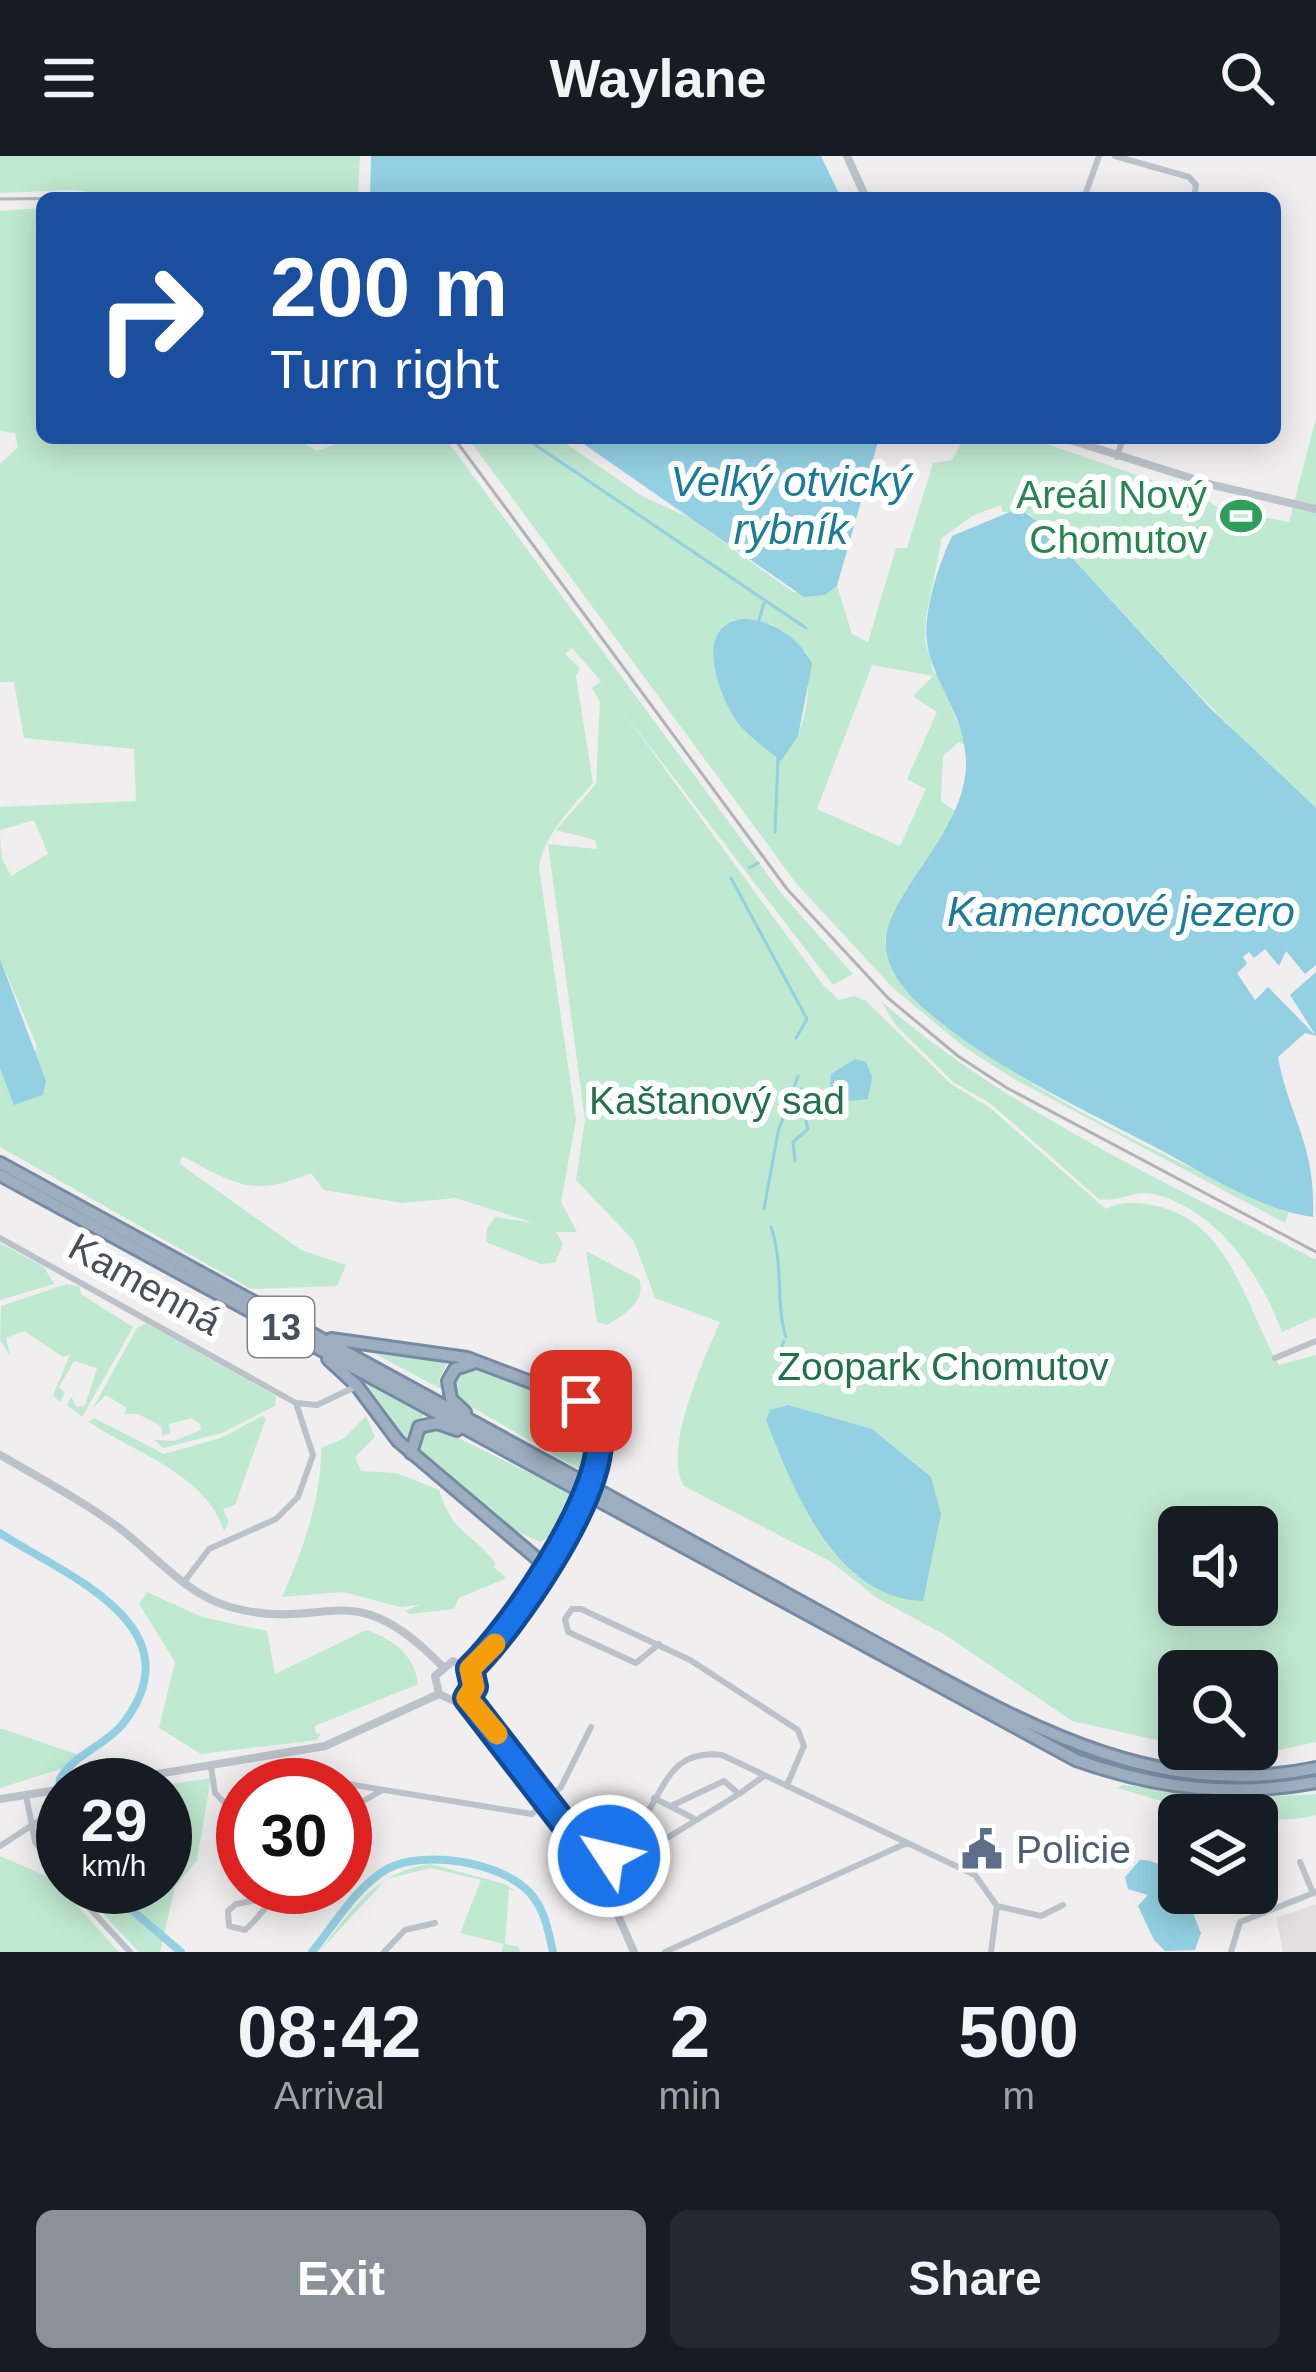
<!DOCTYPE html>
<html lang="en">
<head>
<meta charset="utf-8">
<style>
  :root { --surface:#171b24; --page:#242831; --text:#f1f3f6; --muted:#9ea1a6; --accent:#8c9099 }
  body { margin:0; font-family:Helvetica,sans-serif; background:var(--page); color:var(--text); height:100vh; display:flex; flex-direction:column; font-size:45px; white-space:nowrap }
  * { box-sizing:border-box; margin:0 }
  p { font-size:39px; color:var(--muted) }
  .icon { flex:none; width:66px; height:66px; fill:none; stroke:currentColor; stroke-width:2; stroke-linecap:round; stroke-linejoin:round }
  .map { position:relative; height:1796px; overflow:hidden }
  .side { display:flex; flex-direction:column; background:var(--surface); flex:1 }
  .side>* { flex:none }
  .banner { position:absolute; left:36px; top:36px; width:1245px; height:252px; border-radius:18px; box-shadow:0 6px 30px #0003; background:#1a4fa0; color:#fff; overflow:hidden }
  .tools { position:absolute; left:1158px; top:1350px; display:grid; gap:24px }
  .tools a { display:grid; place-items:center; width:120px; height:120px; border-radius:18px; background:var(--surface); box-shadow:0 6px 30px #0003; font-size:60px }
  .speed { position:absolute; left:36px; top:1602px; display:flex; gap:24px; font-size:60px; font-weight:700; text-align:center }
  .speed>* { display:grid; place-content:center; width:156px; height:156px; border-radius:50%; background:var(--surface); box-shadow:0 6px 30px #0003; line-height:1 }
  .speed small { font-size:30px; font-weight:400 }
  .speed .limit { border:18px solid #d22; background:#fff; color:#111 }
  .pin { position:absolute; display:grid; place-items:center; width:102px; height:102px; color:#fff; margin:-51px; border-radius:24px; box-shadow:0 6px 18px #0006 }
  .me { position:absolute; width:132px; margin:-66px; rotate:305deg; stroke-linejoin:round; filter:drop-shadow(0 0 9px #0008) }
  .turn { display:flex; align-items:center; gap:42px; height:252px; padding:0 36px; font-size:54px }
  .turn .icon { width:156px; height:156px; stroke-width:2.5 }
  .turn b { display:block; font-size:84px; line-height:102px }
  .eta { display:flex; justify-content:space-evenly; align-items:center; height:204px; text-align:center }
  .eta b { font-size:72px; font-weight:600; line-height:84px }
  .cta { display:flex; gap:24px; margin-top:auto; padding:24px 36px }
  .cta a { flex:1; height:138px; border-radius:18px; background:var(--accent); color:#fff; font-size:48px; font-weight:600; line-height:138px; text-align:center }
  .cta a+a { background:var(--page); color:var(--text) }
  header { display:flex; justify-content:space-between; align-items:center; height:156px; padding:0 36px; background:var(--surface); font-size:54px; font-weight:600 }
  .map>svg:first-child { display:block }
  .education { fill:#e1dfdf }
  .green { fill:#c0e9d1; fill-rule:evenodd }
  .water { fill:#92d0e2 }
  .pier { fill:#f0eeee }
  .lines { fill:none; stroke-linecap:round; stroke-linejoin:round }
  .stream { stroke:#92d0e2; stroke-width:3 }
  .canal { stroke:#92d0e2; stroke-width:8 }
  .trunk-casing { stroke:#768ba3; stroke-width:16 }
  .minor { stroke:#bbc2c9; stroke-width:6 }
  .tertiary { stroke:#bbc2c9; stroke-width:8 }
  .trunk { stroke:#9daec0; stroke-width:10 }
  .rail { stroke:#b0b3b7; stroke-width:3 }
  .trunk-bridge-casing { stroke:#768ba3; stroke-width:16; stroke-linecap:butt }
  .trunk-bridge { stroke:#9daec0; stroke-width:10 }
  .route-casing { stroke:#114b97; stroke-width:30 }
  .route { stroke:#1a73e8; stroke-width:21 }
  .slow { stroke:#f59e0b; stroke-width:21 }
  .labels { text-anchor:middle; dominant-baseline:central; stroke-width:12; stroke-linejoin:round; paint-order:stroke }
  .shield { fill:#fff; stroke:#7f858b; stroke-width:3 }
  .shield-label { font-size:36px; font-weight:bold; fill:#485159 }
  .leisure-label { font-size:39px; fill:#27864d; stroke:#fff; text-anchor:end }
  .park-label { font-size:39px; fill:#21724b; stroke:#fff }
  .street-label { font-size:39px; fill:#485159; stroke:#fff }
  .service-label { font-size:39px; fill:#4e5e75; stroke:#fff; text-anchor:start }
  .water-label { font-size:42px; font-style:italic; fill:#1c7c98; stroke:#fff }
</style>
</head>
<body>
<header><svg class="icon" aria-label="menu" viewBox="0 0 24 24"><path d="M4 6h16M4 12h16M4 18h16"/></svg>Waylane<svg class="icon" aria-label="search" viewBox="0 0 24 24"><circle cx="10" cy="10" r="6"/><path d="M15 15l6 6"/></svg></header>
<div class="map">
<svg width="1316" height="1796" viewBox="0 0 1316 1796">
  <rect width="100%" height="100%" fill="#f0eeee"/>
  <path class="education" d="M1316 1748V1796H1283L1276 1762Z"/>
  <path class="green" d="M0 0H360L358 42H143L71 34 0 37Z
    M42 52V282H295L317 295 353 282H445L782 738 853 818 833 829 621 553 823 829 839 844 854 840 866 845 951 928 989 951 1106 1053C1120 1046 1136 1046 1151 1049 1230 1062 1244 1149 1279 1209L1316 1199V1586L1239 1603 1196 1593H1257V1515H1179V1589L1072 1565 947 1480 877 1442 831 1406 684 1330C662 1293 704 1204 720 1166L655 1142 634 1085 576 1024 585 964 548 688 597 693 595 684 556 674 596 628 600 546 592 532 601 525 572 492 565 498 580 512 576 520 593 627C571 653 545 677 539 711L576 964 561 1046 577 1076H556L563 1088 555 1107 541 1108 486 1086 487 1072 495 1061 534 1067 456 1042 402 1047 324 1034 311 1017C252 1042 236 1028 182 1000L180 1008 301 1094 346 1109 337 1130 251 1133 0 991V913L15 949 37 890 0 803V680L2 702 11 720 48 698 34 664 0 674V651L136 645 134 593 24 582 14 526H0V308L18 291 15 277 0 275V55ZM1179 1371H1257V1449H1179Z
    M1316 262V652C1212 561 1126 456 1029 357L1003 356 1001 349 972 360 942 382 926 460 925 484 934 518 938 514 966 590 959 586 943 600 941 645 956 656 885 782C891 880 1201 1019 1289 1055L1285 1067 1014 923 964 891 893 832 796 727 468 282H558L642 340 690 362 793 436 825 439 837 430 852 478 868 486 896 392H907L933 307 952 304 964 282H1029L1201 341 1222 354 1289 366ZM769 467 807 497C810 532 809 582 777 603L757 579ZM872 509 933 520 913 540 937 556 907 623 926 633 900 690 817 653Z
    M881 845C1009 956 1166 1026 1316 1104V1161L1282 1176C1260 1118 1218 1054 1154 1038 1135 1033 1118 1047 1099 1043L991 948 953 926 894 867Z
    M0 1087 44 1111 54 1128 0 1144Z
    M586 1095 639 1123C647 1145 624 1159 607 1169L597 1166Z
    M67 1128 79 1131 82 1139 133 1171 82 1261 67 1249 71 1241 77 1251 85 1249 97 1212 74 1205 59 1231 65 1237 60 1246 53 1239 70 1199 63 1201 24 1175 6 1182 10 1200 0 1184 1 1150Z
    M146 1167 276 1240 275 1250 222 1277 163 1292 155 1284 174 1285 201 1274 200 1268 192 1262 169 1268 170 1277 162 1280 161 1270 138 1258H124L127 1252 106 1239 93 1252 137 1172Z
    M375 1198 448 1205 439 1223 443 1234Z
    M473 1211 577 1249 592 1285 586 1317 458 1243 453 1222Z
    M363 1224 424 1259 406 1283Z
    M262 1260 266 1262 235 1349 223 1353 229 1366 224 1375C206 1318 135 1297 89 1266L94 1262 164 1298 221 1282Z
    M366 1260 375 1281 355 1301 361 1315 397 1317 439 1334C454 1381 471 1374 496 1408L493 1411 507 1422 459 1442 454 1453 409 1458 405 1455 420 1449 400 1451 343 1436 282 1441C302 1397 322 1341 321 1292L343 1283Z
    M436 1271 576 1340 556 1378 540 1386 512 1373 419 1297 422 1276Z
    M147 1436 202 1461 267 1475 275 1518 366 1474C393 1483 415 1499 418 1528L315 1570 316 1578 321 1577 317 1584 201 1598 159 1572 175 1506 139 1448Z
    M0 1573H3L82 1600 64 1612 0 1632Z
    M211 1622 197 1704 175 1731 160 1796H139L78 1731H165L164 1629Z
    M1123 1629 1239 1642 1316 1638V1659C1264 1674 1171 1649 1118 1632Z
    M0 1700 53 1723 119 1796H0Z
    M430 1708 505 1728 515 1735 509 1733 505 1788 519 1791 520 1796H501L504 1788 460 1777 481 1724 431 1712 386 1723 319 1796C351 1755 375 1716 430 1708Z"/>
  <path class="water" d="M371 0H821L841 42H370Z
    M575 282H879L837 430 825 439 804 441Z
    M1019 352 1041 368 1210 552 1316 652V880L1305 877 1278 901C1289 962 1316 987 1313 1061 1260 1054 1202 1016 1155 991 1077 950 995 913 928 856 908 839 886 815 886 788 884 740 966 677 966 607 965 556 932 527 927 486 923 456 939 407 952 380Z
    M744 463C772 464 800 482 812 508L798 580 781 605C769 595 747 579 738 567 719 541 691 468 744 463Z
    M0 803 46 925 43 939 14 949 0 913Z
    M855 903 866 906 872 921 868 943 829 947 831 918Z
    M788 1249 872 1273 931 1321 941 1358 923 1445C834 1442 793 1332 766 1264L770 1254Z
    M1140 1704C1178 1704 1189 1747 1201 1777L1195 1794 1165 1795 1154 1784 1138 1750 1148 1739 1128 1733 1125 1721Z"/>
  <path class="pier" d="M1265 793 1279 810 1286 795 1305 818 1316 809V816L1290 839 1316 880 1268 831 1255 844 1237 817 1247 808 1243 801 1249 796 1254 802Z"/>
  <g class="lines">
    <path class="stream" d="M525 282 806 472
      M758 467 764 447
      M775 676 778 601
      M749 712 758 707
      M731 722 807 863 796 882
      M801 933 803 953
      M795 1005 793 986 808 973 804 958
      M764 1053 778 976 798 920
      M771 1071C784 1108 775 1145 786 1181
      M784 1185 779 1198 793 1210 789 1221"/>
    <path class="canal" d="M0 1377C62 1418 201 1469 122 1569 104 1590 73 1599 60 1623L56 1670 63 1690
      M105 1731 181 1796
      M312 1796C335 1768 356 1731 387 1713 423 1693 501 1706 529 1736 545 1753 548 1774 553 1796"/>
    <g class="trunk-casing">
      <path id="trunk" d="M0 1007 565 1316
        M0 1019 562 1325
        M331 1183 467 1202 581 1245
        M328 1203 357 1230 398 1285 547 1411
        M465 1256 451 1243 448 1225 455 1213 473 1207
        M411 1297 419 1271 437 1267 457 1274
        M605 1338C694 1387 782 1436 870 1484 1010 1559 1150 1648 1316 1612
        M603 1347 1076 1604C1155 1632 1233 1642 1316 1626"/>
    </g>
    <path class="minor" d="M1115 0 1189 21 1196 29 1194 42
      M1084 42 1099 0
      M1117 301 1123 282
      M0 1082 296 1247 313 1299 298 1341 276 1363 209 1393 184 1426
      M1275 1202 1316 1185
      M296 1247 317 1249 357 1230
      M659 1488 636 1507 568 1476 565 1463 572 1453H581L690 1504 798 1574 804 1590 787 1629
      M211 1611 215 1637 232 1654
      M265 1629 317 1623 532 1658 561 1631 591 1571
      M739 1638 764 1620
      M26 1639 35 1686 63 1723
      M654 1642 693 1662
      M345 1655 381 1635
      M220 1668 243 1642
      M0 1690 63 1649
      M654 1690 739 1638 724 1625 671 1650
      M1300 1706 1313 1737
      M596 1709C615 1697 630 1682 643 1663 667 1629 671 1593 722 1599L975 1719 997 1750 991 1796
      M70 1731 130 1796
      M274 1741 236 1748 228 1755 229 1770 245 1774C259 1762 270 1746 280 1731
      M997 1750 1041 1760 1063 1749
      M384 1796 405 1774 435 1767
      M665 1796 907 1687
      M1231 1796 1240 1766 1316 1736"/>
    <path class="tertiary" d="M847 0 866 42
      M1064 282 1213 329 1316 353
      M0 1299C40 1322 81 1344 118 1371 154 1398 186 1439 230 1451 328 1478 349 1414 442 1510
      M470 1513C513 1472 597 1347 599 1287 599 1271 591 1258 581 1245
      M439 1538 456 1546 474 1531 470 1513
      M439 1538 435 1520 453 1505 470 1513
      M468 1542 596 1709 634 1796
      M92 1629 325 1590 439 1538
      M0 1643 63 1633"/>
    <use href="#trunk" class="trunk"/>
    <path class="rail" d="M0 43 98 42
      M454 282 787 733 888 842 958 900 1007 932 1316 1096"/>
    <g class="trunk-bridge-casing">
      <path id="trunk-bridge" d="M565 1316 605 1338
        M562 1325 603 1347"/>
    </g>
    <use href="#trunk-bridge" class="trunk-bridge"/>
  </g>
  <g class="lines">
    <g class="route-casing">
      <path id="route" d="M581 1245C591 1258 599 1271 599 1287 597 1348 514 1470 470 1513L474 1531 467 1542 596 1709 609 1700"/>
    </g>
    <use href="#route" class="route"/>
    <path class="slow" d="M495 1488 470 1513 474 1531 467 1542 497 1578"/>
  </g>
  <defs>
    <g id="stadium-bare" transform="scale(3.24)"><path d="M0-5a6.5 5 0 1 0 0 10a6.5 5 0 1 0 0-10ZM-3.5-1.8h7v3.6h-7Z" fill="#2e9e5b" stroke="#fff" stroke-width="2.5" paint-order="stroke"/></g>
    <g id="civic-bare" transform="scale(3.24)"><path d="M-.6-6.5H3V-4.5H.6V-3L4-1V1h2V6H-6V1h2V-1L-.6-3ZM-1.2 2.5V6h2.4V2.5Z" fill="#5c6f8a" stroke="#fff" stroke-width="2.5" paint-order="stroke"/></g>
  </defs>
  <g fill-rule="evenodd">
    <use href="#stadium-bare" x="1241" y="360"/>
    <use href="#civic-bare" x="982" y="1693"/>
  </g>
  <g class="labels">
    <rect class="shield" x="248" y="1141" width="66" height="60" rx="9"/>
    <g class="shield-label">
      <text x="281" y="1171">13</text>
    </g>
    <g class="leisure-label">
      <text x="1207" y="338">Areál Nový<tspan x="1207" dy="45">Chomutov</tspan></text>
    </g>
    <g class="park-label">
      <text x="717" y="944">Kaštanový sad</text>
      <text x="943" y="1210">Zoopark Chomutov</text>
    </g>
    <g class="street-label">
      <text transform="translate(145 1128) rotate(29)">Kamenná</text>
    </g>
    <g class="service-label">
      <text x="1016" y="1693">Policie</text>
    </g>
    <g class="water-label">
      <text x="791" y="325">Velký otvický<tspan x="791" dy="48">rybník</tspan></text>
      <text x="1121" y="755">Kamencové jezero</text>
    </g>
  </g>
</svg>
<div class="tools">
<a><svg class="icon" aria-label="sound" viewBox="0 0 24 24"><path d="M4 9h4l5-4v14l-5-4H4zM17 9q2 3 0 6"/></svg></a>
<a><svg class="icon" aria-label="search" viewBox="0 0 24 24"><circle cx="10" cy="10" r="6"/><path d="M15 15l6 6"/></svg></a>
<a><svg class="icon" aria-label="layers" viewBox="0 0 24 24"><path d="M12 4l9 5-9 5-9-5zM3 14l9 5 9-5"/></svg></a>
</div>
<div class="speed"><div>29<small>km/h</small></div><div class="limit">30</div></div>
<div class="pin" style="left:581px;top:1245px;background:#d93025"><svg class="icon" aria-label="arrive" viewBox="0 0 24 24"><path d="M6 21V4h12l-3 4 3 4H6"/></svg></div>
<svg class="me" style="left:609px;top:1700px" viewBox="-20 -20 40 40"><circle r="17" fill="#1a73e8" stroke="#fff" stroke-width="3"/><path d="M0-11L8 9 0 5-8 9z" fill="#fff"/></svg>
<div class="banner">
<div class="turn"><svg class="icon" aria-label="right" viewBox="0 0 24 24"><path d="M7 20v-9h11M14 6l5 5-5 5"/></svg><div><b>200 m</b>Turn right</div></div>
</div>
</div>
<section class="side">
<div class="eta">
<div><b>08:42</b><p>Arrival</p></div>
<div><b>2</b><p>min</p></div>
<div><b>500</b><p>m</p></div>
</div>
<div class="cta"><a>Exit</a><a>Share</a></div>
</section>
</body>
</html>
